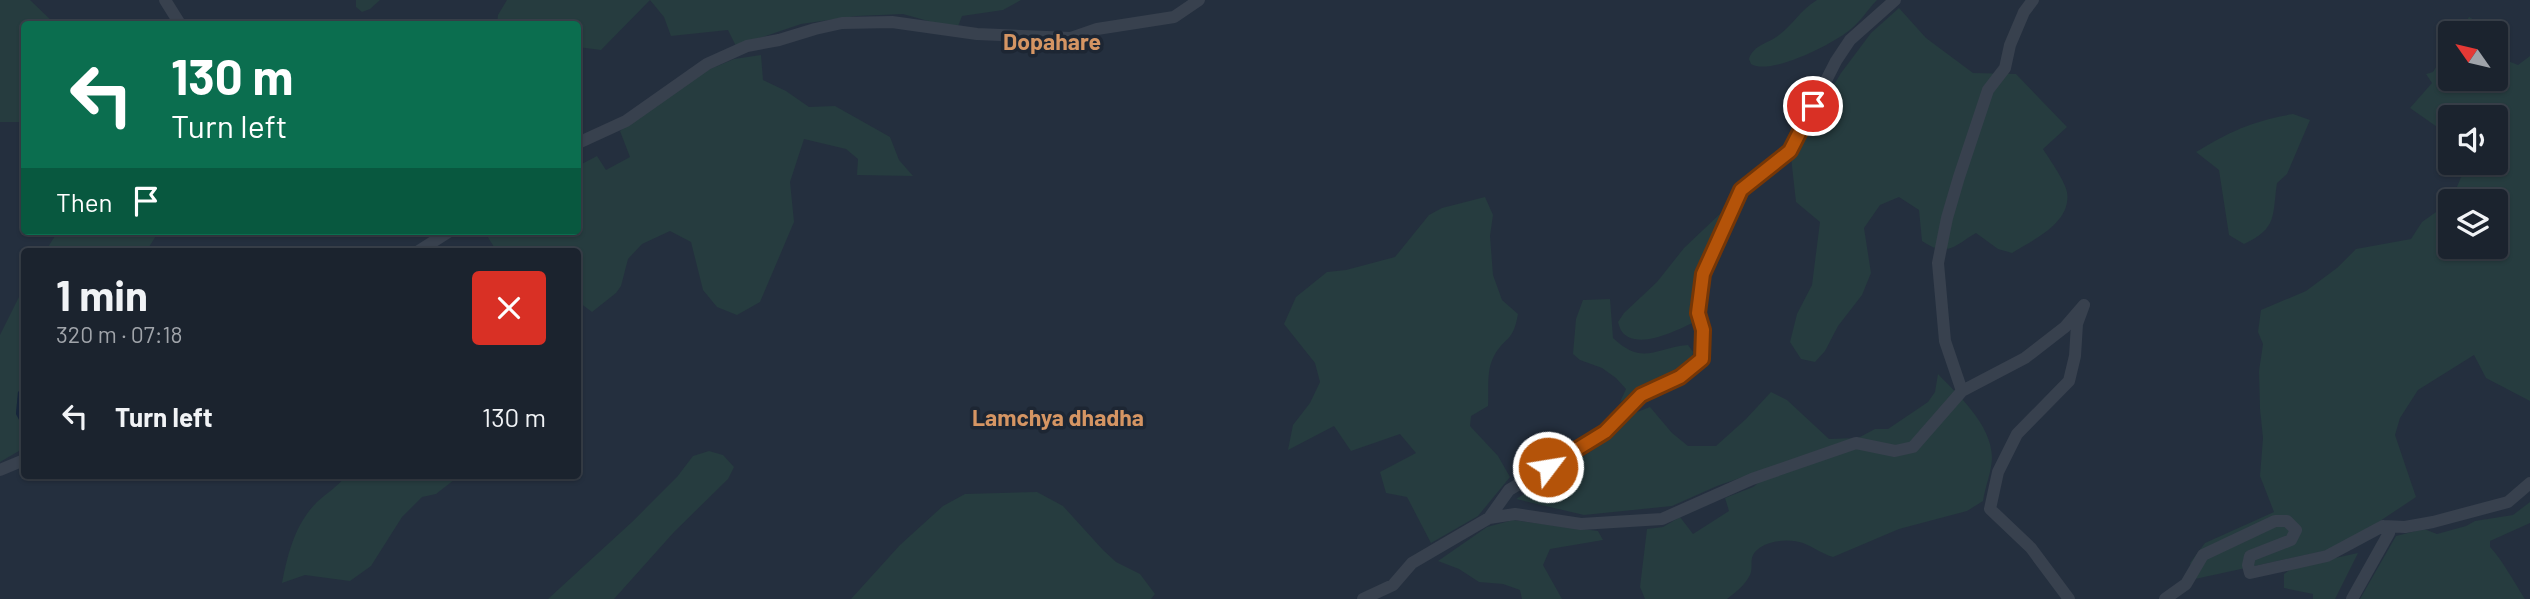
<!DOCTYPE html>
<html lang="en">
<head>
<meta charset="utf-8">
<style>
  :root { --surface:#1b232e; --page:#282f3a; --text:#f1f3f6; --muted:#a0a4aa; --line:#39404a }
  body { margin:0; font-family:Barlow,sans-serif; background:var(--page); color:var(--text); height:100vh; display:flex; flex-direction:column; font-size:26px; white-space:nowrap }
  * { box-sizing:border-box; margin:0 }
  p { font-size:23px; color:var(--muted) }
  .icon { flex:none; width:38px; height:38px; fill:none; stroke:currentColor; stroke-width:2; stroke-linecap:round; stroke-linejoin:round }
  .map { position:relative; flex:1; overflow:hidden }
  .sheet { position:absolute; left:21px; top:248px; width:560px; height:231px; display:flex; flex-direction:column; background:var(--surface); border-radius:7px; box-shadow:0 2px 5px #0004,0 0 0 2px var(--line) }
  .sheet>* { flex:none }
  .top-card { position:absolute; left:21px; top:21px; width:560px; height:214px; border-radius:7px; box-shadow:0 2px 5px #0004,0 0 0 2px var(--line); background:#0b6e4f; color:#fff; overflow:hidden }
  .needle { width:46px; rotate:304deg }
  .fabs { position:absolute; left:2438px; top:21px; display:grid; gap:14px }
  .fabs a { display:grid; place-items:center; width:70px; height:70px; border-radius:7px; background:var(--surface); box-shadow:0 2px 5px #0004,0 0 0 2px var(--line); font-size:35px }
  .pin { position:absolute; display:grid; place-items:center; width:60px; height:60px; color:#fff; margin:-30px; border:4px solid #fff; border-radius:50%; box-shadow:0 2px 7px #0007 }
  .me { position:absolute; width:77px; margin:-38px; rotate:59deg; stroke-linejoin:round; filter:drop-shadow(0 0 5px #0008) }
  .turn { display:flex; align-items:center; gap:24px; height:147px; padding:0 35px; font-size:32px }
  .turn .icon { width:91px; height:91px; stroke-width:2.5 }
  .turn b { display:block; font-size:49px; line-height:60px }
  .then { display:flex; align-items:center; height:66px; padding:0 35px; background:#0003; gap:14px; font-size:26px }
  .round { display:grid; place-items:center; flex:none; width:74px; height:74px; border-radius:7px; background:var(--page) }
  .head { display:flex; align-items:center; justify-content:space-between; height:119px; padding:0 35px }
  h1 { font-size:42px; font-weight:700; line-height:52px }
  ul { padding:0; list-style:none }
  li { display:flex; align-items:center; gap:21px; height:98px; padding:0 35px }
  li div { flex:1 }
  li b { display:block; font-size:26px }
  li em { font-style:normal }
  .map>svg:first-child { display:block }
  .green { fill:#263c3f }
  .water { fill:#17263c }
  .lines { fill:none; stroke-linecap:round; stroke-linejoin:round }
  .minor { stroke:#38414e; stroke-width:12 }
  .route-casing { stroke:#753606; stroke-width:18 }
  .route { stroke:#b45309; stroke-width:12 }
  .labels { text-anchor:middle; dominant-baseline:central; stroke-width:7; stroke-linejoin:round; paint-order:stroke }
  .neighbourhood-label { font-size:23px; font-weight:bold; fill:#d59563; stroke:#1d2633 }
</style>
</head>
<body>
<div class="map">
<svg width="2530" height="599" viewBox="0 0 2530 599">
  <rect width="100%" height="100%" fill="#242f3e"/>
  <path class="green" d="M0 0H30L55 24H24V122H0Z
    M356 0H380L370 9 362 12 356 7Z
    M507 0H1021L1003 10 962 16 957 29 903 14 857 16 801 24 736 46 728 30 671 36 664 17 650 0 601 50 578 47V24H497L498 15Z
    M1817 0H1877C1868 9 1861 21 1851 29 1835 43 1771 76 1751 64L1749 59C1754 44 1768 44 1779 35 1793 25 1799 11 1817 0Z
    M1899 8 1926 38 1973 73 2016 74 2067 127 2043 149C2050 160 2065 181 2067 192 2072 223 2033 240 2012 253L1998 249 1976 233C1954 246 1947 258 1922 241L1919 210 1899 197 1880 205 1864 228 1871 273 1862 295 1838 326 1825 351 1815 362 1801 359 1790 342 1797 314 1812 285 1820 222 1796 202 1791 157 1841 73 1871 33Z
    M2469 17 2478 22 2484 33H2458Z
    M2450 45V79H2496V50L2508 61 2518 65 2530 56V401L2486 378 2474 355 2418 390 2400 418 2395 435 2416 497 2371 527 2328 550 2195 579 2190 563 2205 543 2274 512 2260 476 2263 438 2260 409 2259 371 2263 344 2258 332 2261 310 2306 291 2337 268 2356 249 2411 239 2422 222 2450 202V247H2496V201H2451L2467 163H2496V117H2450V136L2410 108 2432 83 2426 74 2433 72Z
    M761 55 763 80 786 91 809 107 835 106 890 137 899 160 913 176 857 175 858 159 846 149 804 139 790 182 794 222 760 302 737 315 717 307 703 290 691 242 670 231 642 244 628 259 621 286 616 293 592 312 580 303 578 304V252H487L494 247 486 234 489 231H578V166L597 156 606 170 630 157 620 131 698 74 734 59Z
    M2293 114 2310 120 2287 174 2277 183C2272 216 2278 228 2244 244L2229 235 2219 170 2196 152C2231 131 2252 121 2293 114Z
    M1485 197 1493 215 1490 236 1493 275 1502 300 1518 314C1513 343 1505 336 1494 356 1486 370 1489 391 1488 406L1471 416 1470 426 1498 456 1510 477 1478 516 1431 543 1407 497 1386 493 1380 472 1416 453 1400 434 1351 451 1334 426 1288 450 1293 425 1310 403 1320 382 1315 363 1284 324 1296 297 1327 272 1346 270 1395 257 1429 215 1442 208Z
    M1722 212 1697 273 1694 322C1678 330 1639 350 1623 333 1620 330 1619 325 1618 322L1624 313 1657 282 1684 248Z
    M58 231H159L149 247 125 249 124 252H45Z
    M24 287V388L18 392 16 414 24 429V448L0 462V335Z
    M1610 299 1613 338C1643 366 1654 348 1688 345L1693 352 1691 364 1620 402 1626 389 1616 378 1602 368 1580 360 1573 354 1576 319 1583 300Z
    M1938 374C1959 396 1991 424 1992 457 1992 471 1985 487 1983 501L1967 511 1899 529 1833 557C1822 554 1814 547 1803 543 1789 538 1761 540 1753 555 1750 561 1753 569 1750 575 1745 585 1736 592 1727 599H1645L1640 587 1647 529 1663 527 1680 517 1693 534 1729 511 1725 498 1753 487 1786 462 1717 486 1672 506 1584 515 1516 499 1593 450 1632 414 1650 407 1672 433 1688 446H1716L1746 419 1771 392 1787 400 1829 439 1858 438 1875 429H1888L1928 402 1935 392Z
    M709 451 723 455 734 467 728 479 674 532 614 599H548L632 522 677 477 693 456Z
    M346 476H459L436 494 422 497 402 517 371 566 350 581 305 575 282 583C288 553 295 524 317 502 327 493 338 486 346 476Z
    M1037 492 1063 506 1103 550 1116 562 1140 574 1155 594 1151 599H851L900 545 943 506 965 494Z
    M2530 502V523L2490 541V547C2501 558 2516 585 2525 599H2360L2396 536 2424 529 2437 534 2466 526 2475 521 2513 515Z
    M1513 520 1598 531 1603 540 1550 549 1543 565 1562 599H1522L1520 590 1503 584 1479 582 1459 569 1438 561 1487 527Z
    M2358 553 2335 599H2313V594L2284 588V574L2294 567Z"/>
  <path class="water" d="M24 388V429L16 414 18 392Z"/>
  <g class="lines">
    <path class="minor" d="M165 0 180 24
      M578 143 626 121 707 64 747 46 779 40 815 29 842 23 892 22 977 34 1071 38 1097 29 1174 17 1199 0
      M417 252 450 231
      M1962 391 1945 341 1938 263 1947 218 1959 177 1988 90 2005 68 2010 45 2024 12 2033 0
      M0 470 24 460
      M1489 518 1509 490 1605 432 1641 395 1680 377 1702 359 1703 330 1697 313 1703 274 1741 190 1790 151 1836 61 1850 40 1895 0
      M1363 599 1393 585 1412 563 1489 518 1515 514 1581 524 1662 519 1752 479 1856 443 1895 451 1913 447 1962 391 2025 358 2065 327 2084 305 2077 324 2075 356 2069 381 2017 434 1998 472 1990 509 2031 548 2069 599
      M2165 599 2186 584 2203 555 2275 521H2287L2296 530 2291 540 2250 556 2248 565 2250 573 2327 556 2383 526 2405 527 2433 522 2508 502 2530 483
      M2352 599 2389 533 2383 526"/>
  </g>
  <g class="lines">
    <g class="route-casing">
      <path id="route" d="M1548 467 1605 432 1641 395 1680 377 1702 359 1703 330 1698 313 1703 274 1741 190 1790 151 1813 106"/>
    </g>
    <use href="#route" class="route"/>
  </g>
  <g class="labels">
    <g class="neighbourhood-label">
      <text x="1052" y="41">Dopahare</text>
      <text x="1058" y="417">Lamchya dhadha</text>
    </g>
  </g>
</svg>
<div class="fabs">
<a><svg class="needle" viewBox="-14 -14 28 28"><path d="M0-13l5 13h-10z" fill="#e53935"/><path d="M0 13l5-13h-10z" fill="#a0a4aa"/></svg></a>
<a><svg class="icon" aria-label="sound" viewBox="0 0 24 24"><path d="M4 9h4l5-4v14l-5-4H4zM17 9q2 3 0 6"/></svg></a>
<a><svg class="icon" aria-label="layers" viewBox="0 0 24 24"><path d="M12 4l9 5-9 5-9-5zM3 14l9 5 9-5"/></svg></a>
</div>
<div class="pin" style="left:1813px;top:106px;background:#d93025"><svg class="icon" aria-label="arrive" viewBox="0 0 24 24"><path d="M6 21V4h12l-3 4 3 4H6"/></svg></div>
<svg class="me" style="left:1548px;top:467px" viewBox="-20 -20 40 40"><circle r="17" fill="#b45309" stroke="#fff" stroke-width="3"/><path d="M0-11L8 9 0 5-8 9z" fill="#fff"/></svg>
<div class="top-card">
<div class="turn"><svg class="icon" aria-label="left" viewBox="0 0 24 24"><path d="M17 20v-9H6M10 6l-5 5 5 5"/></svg><div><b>130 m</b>Turn left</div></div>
<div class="then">Then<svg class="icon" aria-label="arrive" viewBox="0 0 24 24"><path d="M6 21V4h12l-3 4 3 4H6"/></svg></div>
</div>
<section class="sheet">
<div class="head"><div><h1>1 min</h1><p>320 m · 07:18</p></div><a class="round" style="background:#d93025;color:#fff"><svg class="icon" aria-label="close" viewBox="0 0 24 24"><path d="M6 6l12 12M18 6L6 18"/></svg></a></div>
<ul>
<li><svg class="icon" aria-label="left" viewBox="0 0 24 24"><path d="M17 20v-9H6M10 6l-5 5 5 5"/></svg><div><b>Turn left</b></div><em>130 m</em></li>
</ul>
</section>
</div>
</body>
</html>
